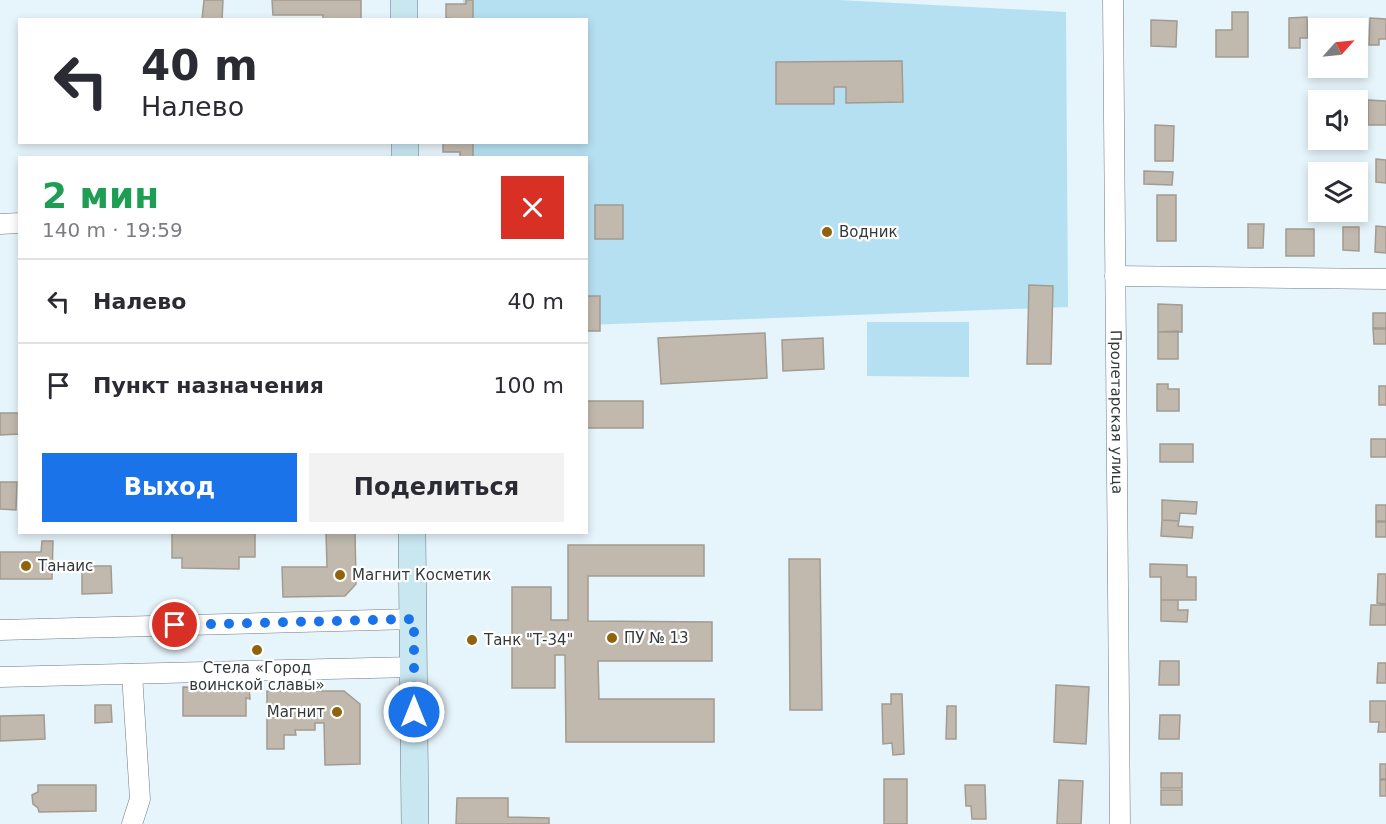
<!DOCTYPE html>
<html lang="ru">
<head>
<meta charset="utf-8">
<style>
  :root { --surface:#fff; --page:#f2f2f3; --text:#2b2b33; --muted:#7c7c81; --line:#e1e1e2; --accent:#1a73e8 }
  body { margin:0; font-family:"DejaVu Sans",sans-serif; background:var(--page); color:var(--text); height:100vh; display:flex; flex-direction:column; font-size:22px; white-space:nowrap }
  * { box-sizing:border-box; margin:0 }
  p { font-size:20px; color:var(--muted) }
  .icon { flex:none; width:33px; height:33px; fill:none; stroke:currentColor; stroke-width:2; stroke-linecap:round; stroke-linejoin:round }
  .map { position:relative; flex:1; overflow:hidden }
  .drawer { position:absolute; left:18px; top:156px; width:570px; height:378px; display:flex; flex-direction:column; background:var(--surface); border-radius:0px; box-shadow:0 3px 9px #0003 }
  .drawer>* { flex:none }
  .banner { position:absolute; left:18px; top:18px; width:570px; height:126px; border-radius:0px; box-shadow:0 3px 9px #0003; background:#fff; color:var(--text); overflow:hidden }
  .needle { width:39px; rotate:63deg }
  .buttons { position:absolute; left:1308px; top:18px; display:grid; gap:12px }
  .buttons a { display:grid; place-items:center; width:60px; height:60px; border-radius:0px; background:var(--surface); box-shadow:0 3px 9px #0003; font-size:30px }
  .pin { position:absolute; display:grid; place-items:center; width:51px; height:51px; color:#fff; margin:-26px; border:3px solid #fff; border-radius:50%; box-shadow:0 2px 6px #0007 }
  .me { position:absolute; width:66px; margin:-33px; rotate:0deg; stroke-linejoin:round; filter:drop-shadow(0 0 4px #0008) }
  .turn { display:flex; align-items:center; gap:21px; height:126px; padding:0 24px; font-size:27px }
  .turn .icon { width:78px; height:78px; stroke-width:2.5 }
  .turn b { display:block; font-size:42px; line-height:51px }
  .round { display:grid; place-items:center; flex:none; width:63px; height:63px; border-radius:0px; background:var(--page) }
  .summary { display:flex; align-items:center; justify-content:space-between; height:102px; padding:0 24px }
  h1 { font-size:36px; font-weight:700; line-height:45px; color:#1e9e55 }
  .action { display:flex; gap:12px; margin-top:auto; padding:12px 24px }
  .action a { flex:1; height:69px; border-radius:0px; background:var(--accent); color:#fff; font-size:24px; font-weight:700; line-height:69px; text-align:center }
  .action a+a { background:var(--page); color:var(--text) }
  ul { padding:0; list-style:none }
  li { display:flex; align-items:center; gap:18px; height:84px; padding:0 24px; border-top:2px solid var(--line) }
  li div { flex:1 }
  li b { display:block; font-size:22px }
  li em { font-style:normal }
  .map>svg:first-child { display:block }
  .green { fill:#b5e0f2 }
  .building { fill:#c1b9ae; stroke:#a39b90; stroke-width:1.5 }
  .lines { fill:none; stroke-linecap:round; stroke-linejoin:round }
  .street-casing { stroke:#6f7c82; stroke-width:21 }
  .secondary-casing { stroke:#6f7c82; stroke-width:28 }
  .street { stroke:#fff; stroke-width:20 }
  .secondary { stroke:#c9e7f1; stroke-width:27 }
  .route { stroke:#1a73e8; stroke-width:10; stroke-dasharray:0 18 }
  .poi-dot { fill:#90630d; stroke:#fff; stroke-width:2 }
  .labels { text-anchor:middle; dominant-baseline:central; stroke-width:4.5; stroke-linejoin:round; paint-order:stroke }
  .poi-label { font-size:15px; fill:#33393b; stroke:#fff; text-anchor:start }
  .street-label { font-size:15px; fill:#33393b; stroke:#fff }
</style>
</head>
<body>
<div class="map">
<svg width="1386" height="824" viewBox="0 0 1386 824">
  <rect width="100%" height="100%" fill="#e6f4fb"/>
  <path class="green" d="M463 0H839L1066 12 1068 307 587 325 586 158 469 157 468 143 586 142V20L464 19Z
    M867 322H969V377L867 376Z"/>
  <path class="building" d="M204 0H223L222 20H202Z
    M272 0H361V20H323V15H273Z
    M466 0H473V20L446 18V4H466Z
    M1232 12H1248V57H1216V30H1232Z
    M1307 17 1308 38H1300V48H1289V18Z
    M1370 18 1386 19V39H1379V45H1369Z
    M1341 19H1357V28H1341Z
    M1151 20 1177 21 1176 47 1151 46Z
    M902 61 903 102 846 103V87H834V104H776V62Z
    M1368 100 1386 101V125H1368Z
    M1155 125 1174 126 1173 161H1155Z
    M443 142H473V157H460V152H443Z
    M1376 159 1386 160V183L1376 182Z
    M1144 171 1173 172 1172 185 1144 184Z
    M1157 195H1176V241H1157Z
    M595 205H623V239H595Z
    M1248 224H1264L1263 248H1248Z
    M1376 226 1386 227V253L1375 252Z
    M1343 227H1359V251L1343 250Z
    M1286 229H1314V256H1286Z
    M1029 285 1053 286 1051 364H1027Z
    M586 296H600V331H586Z
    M1158 304 1182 305V332H1158Z
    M1373 313H1386V328H1373Z
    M1373 329H1386V344H1374Z
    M1178 331V359H1158V332Z
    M765 333 767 378 661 384 658 338Z
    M823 338 824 369 783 371 782 340Z
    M1157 384H1168V389H1179V411H1157Z
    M1379 386H1386V405H1379Z
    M586 401H643V428H586Z
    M0 413H20V434L0 435Z
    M1371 439H1386V457H1371Z
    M1160 444H1193V462H1160Z
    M0 482H17L16 510 0 509Z
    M1162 500 1197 502 1196 514 1180 513 1179 521 1162 520Z
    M1376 505H1386V521H1376Z
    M1162 520 1179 521 1178 526 1193 527 1192 538 1161 536Z
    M1376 522H1386V537H1376Z
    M172 532H255V557H239V569L182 568V558H172Z
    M326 532H355L356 584 345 596 283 597 282 567H327Z
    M42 541H53L52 579H0V552H41Z
    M568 545H704V576H588V621L712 622V661H598L599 699H714V742H566L565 655H555V688H512V587H551V620H568Z
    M789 559H820L822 710H790Z
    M1150 564 1187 565V577H1196V600H1161V577H1150Z
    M82 566H111L112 593 82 594Z
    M1378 574H1386V604L1377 603Z
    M1161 600H1178V610H1188L1187 622 1161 621Z
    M1371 605H1386V625H1370Z
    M1160 661H1179V685H1159Z
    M1378 663H1386V683H1377Z
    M1056 685 1089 687 1086 744 1054 742Z
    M183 687 249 688 250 699 246 698V716H183Z
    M267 691H344L360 704V764L325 765 324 723H315V730H295L296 735H284V749H267Z
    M891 694H902L904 754 893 755 892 743 883 744 882 704H891Z
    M1370 701H1386V732H1378L1379 722H1370Z
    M95 705H111L112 722 95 723Z
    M947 706H956V739H946Z
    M44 715 45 739 0 741V716Z
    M1160 715H1180L1179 739H1159Z
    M1380 764H1386V779H1380Z
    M1161 773H1182V788H1161Z
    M884 779H907V824H884Z
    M1059 780 1083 781 1081 824H1057Z
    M1380 780H1386V796H1380Z
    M38 785H96V811L39 812 38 808 33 804 32 795 38 792Z
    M965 785H985L986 819H972L971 806H966Z
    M1161 790H1182V805H1161Z
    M457 798H508V817L549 818V824H456Z"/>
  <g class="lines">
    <g class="street-casing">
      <g id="street">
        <path id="s1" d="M1113 0 1120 824"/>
        <path d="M0 224 20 223"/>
        <path d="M1115 276 1386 279"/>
        <path d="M0 630 413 619"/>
        <path d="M132 674 140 799 132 824"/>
        <path d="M0 677 414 667"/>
      </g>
    </g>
    <g class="secondary-casing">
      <path id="secondary" d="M404 0V20
        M405 142V158
        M412 532 415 824"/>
    </g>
    <use href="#street" class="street"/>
    <use href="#secondary" class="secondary"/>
  </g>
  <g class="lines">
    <path class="route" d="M175 625 414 619V712"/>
  </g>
  <g class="poi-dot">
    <circle cx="827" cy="232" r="6"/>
    <circle cx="26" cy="566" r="6"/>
    <circle cx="340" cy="575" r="6"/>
    <circle cx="612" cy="638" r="6"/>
    <circle cx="472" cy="640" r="6"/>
    <circle cx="257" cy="650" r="6"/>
    <circle cx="337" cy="712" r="6"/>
  </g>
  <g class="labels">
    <g class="poi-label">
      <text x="839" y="232">Водник</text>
      <text x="38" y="566">Танаис</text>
      <text x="352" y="575">Магнит Косметик</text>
      <text x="624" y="638">ПУ № 13</text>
      <text x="484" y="640">Танк "Т-34"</text>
      <text x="257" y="668" text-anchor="middle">Стела «Город<tspan x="257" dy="17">воинской славы»</tspan></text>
      <text x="325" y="712" text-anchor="end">Магнит</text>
    </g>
    <g class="street-label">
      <text stroke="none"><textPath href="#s1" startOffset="412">Пролетарская улица</textPath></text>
    </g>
  </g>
</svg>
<div class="buttons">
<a><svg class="needle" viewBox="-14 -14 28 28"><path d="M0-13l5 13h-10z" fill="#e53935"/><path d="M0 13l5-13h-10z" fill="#7c7c81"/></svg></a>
<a><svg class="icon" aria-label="sound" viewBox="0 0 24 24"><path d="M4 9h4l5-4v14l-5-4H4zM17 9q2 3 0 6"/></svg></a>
<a><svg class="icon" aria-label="layers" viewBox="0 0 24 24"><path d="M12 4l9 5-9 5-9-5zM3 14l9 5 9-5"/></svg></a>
</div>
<div class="pin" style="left:175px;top:625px;background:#d93025"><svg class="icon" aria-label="arrive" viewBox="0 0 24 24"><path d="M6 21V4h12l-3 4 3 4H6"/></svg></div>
<svg class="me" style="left:414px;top:712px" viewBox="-20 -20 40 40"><circle r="17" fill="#1a73e8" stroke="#fff" stroke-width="3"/><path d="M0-11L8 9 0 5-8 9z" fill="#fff"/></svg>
<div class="banner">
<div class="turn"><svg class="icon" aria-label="left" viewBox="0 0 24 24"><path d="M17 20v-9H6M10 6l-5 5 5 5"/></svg><div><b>40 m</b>Налево</div></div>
</div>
<section class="drawer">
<div class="summary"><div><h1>2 мин</h1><p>140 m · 19:59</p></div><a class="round" style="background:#d93025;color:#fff"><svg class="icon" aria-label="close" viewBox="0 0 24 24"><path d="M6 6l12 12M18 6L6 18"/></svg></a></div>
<ul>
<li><svg class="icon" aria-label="left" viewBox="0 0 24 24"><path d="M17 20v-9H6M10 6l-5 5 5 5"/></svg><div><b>Налево</b></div><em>40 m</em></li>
<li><svg class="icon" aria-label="arrive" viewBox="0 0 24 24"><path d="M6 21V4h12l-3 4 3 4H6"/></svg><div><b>Пункт назначения</b></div><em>100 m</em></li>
</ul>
<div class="action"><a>Выход</a><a>Поделиться</a></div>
</section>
</div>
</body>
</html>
